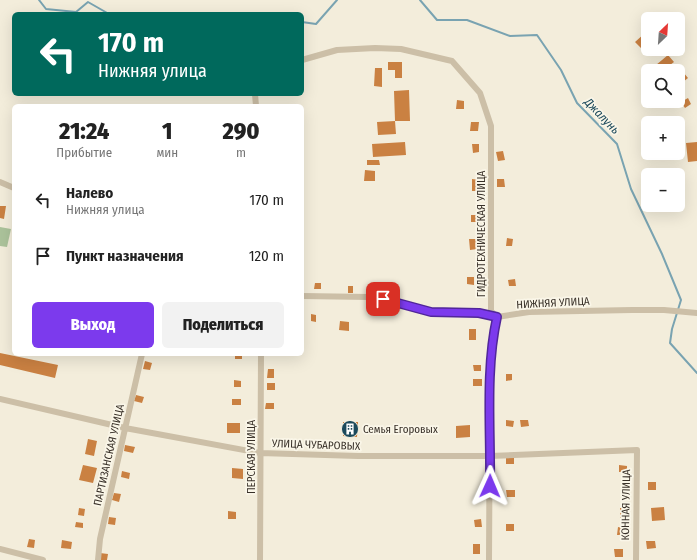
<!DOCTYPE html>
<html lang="ru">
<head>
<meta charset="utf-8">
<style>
  :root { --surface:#fff; --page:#f2f2f2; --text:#222; --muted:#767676; --accent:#7c3aed }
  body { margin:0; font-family:"Fira Sans Condensed",sans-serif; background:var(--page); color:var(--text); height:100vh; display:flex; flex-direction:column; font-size:15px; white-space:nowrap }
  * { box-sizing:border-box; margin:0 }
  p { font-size:13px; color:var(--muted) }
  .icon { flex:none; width:22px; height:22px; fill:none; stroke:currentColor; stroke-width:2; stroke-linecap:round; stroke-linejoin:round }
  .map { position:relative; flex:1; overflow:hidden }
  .sheet { position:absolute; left:12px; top:104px; width:292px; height:252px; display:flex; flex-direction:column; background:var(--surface); border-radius:6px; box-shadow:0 4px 16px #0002 }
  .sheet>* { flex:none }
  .hud { position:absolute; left:12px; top:12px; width:292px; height:84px; border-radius:6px; box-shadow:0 4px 16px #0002; background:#00695c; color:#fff; overflow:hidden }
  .needle { width:26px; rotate:25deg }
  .buttons { position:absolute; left:641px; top:12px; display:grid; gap:8px }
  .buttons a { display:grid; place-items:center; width:44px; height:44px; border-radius:6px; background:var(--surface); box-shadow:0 4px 16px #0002; font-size:20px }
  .pin { position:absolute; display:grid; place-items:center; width:34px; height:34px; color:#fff; margin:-17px; border-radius:8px; box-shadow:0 2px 6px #0006 }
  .me { position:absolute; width:44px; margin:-22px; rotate:1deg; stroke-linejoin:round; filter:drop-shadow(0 0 3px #0008) }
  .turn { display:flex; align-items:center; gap:14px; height:84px; padding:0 20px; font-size:18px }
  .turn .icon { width:52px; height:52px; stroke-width:2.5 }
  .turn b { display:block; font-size:28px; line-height:34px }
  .eta { display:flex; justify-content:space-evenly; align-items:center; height:68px; text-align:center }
  .eta b { font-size:24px; font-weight:800; line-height:28px }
  .primary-button { display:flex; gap:8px; margin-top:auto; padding:8px 20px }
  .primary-button a { flex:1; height:46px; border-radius:6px; background:var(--accent); color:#fff; font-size:16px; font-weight:800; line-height:46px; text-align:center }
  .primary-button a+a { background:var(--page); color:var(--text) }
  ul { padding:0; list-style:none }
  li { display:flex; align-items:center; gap:12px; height:56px; padding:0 20px }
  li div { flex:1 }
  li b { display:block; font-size:15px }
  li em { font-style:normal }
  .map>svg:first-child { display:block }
  .green { fill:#acc39b }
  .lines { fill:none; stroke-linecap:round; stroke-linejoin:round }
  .stream { stroke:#79a3b1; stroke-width:2 }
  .building { fill:#ca8142 }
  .street { stroke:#ccbfa7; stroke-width:6 }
  .route-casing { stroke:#51269a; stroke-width:10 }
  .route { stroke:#7c3aed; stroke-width:7 }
  .labels { text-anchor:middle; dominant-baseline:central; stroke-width:3.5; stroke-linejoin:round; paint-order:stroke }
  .street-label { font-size:11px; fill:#383028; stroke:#faf6e8 }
  .poi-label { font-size:11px; fill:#383028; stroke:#faf6e8; text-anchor:start }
  .water-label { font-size:12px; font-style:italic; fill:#1b495b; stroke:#faf6e8 }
</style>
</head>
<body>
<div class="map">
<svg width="697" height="560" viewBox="0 0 697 560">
  <rect width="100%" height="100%" fill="#f3eddb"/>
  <path class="green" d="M0 227 11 229 7 247 0 246Z"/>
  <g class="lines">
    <path class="stream" d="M39 0 46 9 76 12 88 2 109 14
      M420 0 437 20H467L510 36 537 35 561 70 577 103 617 144 631 189 662 254 681 300 672 329 670 343 697 373
      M302 22 316 24 337 0"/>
  </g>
  <path class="building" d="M645 33 648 36V41L641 48 635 42Z
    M668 55 674 62 662 71 656 65Z
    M388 62H402V78H395V70H388Z
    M375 68H382V87L374 86Z
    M683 72 688 78 678 86V75Z
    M409 90 410 121H395L394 91Z
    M688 98 691 104 685 108 681 102Z
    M457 100 464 101V109H456Z
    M395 121 396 134 378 135 377 122Z
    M471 122H479L478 131H470Z
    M405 142 406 155 373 157 372 144Z
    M697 142V161L688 162 686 143Z
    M472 144H479V152L473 153Z
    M503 151 505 160 498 161 496 152Z
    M367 160H379L380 165H367Z
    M365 170 375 171V181H364Z
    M472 179 480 180V191H472Z
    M497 179H504L505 187H497Z
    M0 206H6L4 219 0 218Z
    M471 215H478V222H471Z
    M507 238 513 239 512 246H506Z
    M469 239H477V249L470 250Z
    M467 277H474V285L467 284Z
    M515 279 516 286H509L508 280Z
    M315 283H321V289H314Z
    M348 286H353V293H348Z
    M311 314 316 315V322L311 321Z
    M340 321 349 322V331L339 330Z
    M469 329H476V340H469Z
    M0 353 58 365 55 378 0 365Z
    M235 354H242V359H235Z
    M145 361 152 363 150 370 143 369Z
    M473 365H481V371H474Z
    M268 369H274V378H267Z
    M506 374H512V380L506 381Z
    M473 379H482V386H473Z
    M234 380 241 381V387H234Z
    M267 383H275V390H267Z
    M136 395 144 397 142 403 134 401Z
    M232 399H241V405H232Z
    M266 403H274V409H265Z
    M506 420 514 421 513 427 506 426Z
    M520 420H528L529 426 521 427Z
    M343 422H358L357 437 343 436Z
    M227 423H240V433H227Z
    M470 425V437L456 438V426Z
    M88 439 97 441 94 456 85 454Z
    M125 445 135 447 133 453 124 451Z
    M506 457H514V464H506Z
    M83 465 97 468 93 483 79 480Z
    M619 465 627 466V472H619Z
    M232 468 243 469V479L232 478Z
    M122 471 130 473 129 479 121 477Z
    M648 482H656V490H648Z
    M621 487 629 488 628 494H621Z
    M506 490H515V497H507Z
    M114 493 121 494 119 502 112 500Z
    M664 507 665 520 652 521 651 508Z
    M79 508 85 509 84 516 78 515Z
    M620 508H627V518H620Z
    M228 511 236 512V519H228Z
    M109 517 116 518 115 525 108 524Z
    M481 519 482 527H475L474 520Z
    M76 522 83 523V528L75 527Z
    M506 524H514V531H506Z
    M618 527 624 528V535H617Z
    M29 539 35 540 34 548 27 547Z
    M62 540 72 542 71 549 61 548Z
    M646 541H655L656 548 647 549Z
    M473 544H480V554H473Z
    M614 549H623V557H615Z
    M100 553 108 554 107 560H98Z"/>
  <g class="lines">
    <path class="street" d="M302 60 337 50 375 48 401 49 452 61 480 93 491 126V311L497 317
      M255 94 256 106
      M0 182 14 188
      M302 296 369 297 431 312 479 313 497 317 529 312 632 310H664L697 313
      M0 399 125 428 260 453 358 456H490L637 450 636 560
      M0 549 43 560
      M98 560 100 539 142 354
      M260 560 261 354
      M489 560 490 382 493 335 497 317"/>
  </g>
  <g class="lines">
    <g class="route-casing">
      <path id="route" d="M383 299 431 312 479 313 497 317C485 371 491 430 490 486"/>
    </g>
    <use href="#route" class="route"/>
  </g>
  <defs>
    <g id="building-disc" transform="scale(0.9)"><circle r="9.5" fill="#1b495b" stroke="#faf6e8"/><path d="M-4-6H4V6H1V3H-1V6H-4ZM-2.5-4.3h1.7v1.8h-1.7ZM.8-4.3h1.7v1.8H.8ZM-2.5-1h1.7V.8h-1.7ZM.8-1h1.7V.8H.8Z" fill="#fff"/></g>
  </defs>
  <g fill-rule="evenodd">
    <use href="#building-disc" x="350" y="429"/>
  </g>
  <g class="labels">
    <g class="street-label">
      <text transform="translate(481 234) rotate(-90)">ГИДРОТЕХНИЧЕСКАЯ УЛИЦА</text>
      <text transform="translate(553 303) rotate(-3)">НИЖНЯЯ УЛИЦА</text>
      <text transform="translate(316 445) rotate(2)">УЛИЦА ЧУБАРОВЫХ</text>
      <text transform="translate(109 455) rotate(-77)">ПАРТИЗАНСКАЯ УЛИЦА</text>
      <text transform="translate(251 457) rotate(-90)">ПЕРСКАЯ УЛИЦА</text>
      <text transform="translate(626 505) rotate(-89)">КОННАЯ УЛИЦА</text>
    </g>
    <g class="poi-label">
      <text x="363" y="429">Семья Егоровых</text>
    </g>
    <g class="water-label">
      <text transform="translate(602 116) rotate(46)">Джалунь</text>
    </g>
  </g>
</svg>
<div class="buttons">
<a><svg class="needle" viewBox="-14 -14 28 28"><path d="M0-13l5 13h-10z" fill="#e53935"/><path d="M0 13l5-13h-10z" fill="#767676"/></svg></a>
<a><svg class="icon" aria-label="search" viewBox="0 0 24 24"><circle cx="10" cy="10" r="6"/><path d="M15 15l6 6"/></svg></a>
<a>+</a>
<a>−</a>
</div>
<div class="pin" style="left:383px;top:299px;background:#d93025"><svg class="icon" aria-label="arrive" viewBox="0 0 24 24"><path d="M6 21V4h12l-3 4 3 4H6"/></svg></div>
<svg class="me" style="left:490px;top:486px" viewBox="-20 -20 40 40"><path d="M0-17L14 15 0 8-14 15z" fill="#7c3aed" stroke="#fff" stroke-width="4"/></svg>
<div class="hud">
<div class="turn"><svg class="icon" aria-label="left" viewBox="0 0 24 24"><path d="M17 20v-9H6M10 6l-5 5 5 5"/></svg><div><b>170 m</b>Нижняя улица</div></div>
</div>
<section class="sheet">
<div class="eta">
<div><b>21:24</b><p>Прибытие</p></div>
<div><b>1</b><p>мин</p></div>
<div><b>290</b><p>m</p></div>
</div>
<ul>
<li><svg class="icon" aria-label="left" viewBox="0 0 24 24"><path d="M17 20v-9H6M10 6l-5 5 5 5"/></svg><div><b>Налево</b><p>Нижняя улица</p></div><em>170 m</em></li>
<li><svg class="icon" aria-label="arrive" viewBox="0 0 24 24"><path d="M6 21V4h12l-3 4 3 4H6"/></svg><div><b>Пункт назначения</b></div><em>120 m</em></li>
</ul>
<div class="primary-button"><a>Выход</a><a>Поделиться</a></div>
</section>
</div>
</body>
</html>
